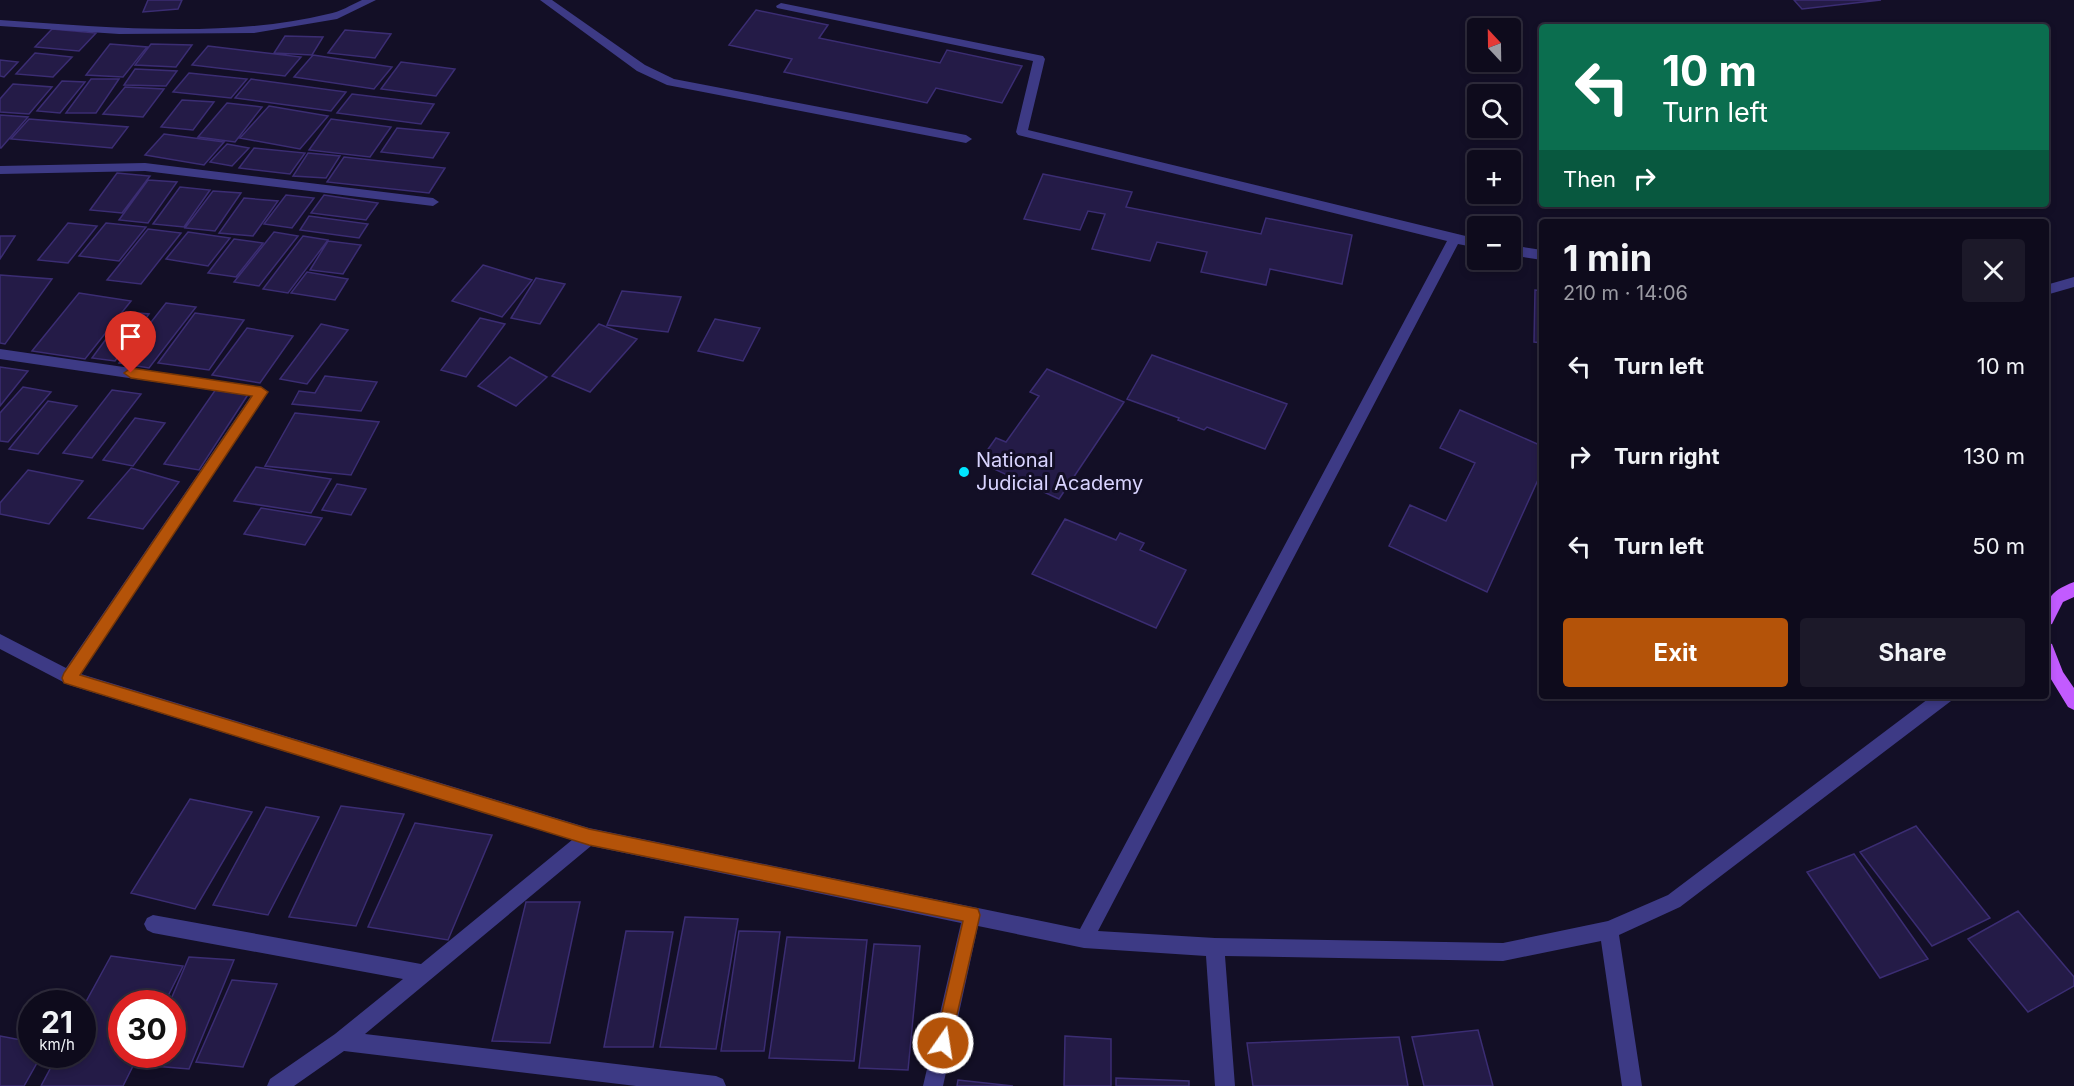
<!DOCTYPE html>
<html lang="en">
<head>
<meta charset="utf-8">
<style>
  :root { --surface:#0e0b1c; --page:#1c1929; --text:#f1f3f6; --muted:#9b9ba3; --line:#2e2b3b; --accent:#b45309 }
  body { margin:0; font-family:Inter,sans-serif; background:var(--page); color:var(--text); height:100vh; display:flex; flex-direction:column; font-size:22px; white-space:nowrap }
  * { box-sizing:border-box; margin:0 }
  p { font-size:20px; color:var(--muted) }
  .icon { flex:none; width:33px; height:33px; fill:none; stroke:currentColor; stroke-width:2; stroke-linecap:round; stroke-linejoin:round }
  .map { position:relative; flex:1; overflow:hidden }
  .panel { position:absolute; left:1539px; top:219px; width:510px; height:480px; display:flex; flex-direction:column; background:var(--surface); border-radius:6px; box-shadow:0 3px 9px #0003,0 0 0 2px var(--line) }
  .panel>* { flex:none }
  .top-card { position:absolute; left:1539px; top:24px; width:510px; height:183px; border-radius:6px; box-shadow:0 3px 9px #0003,0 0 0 2px var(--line); background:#0b6e4f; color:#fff; overflow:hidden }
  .needle { width:39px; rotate:338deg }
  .controls { position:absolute; left:1467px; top:18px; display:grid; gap:12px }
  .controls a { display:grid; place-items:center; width:54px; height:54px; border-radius:6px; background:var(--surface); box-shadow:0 3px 9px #0003,0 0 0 2px var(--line); font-size:30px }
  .speed { position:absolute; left:18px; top:990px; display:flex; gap:12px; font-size:30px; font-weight:700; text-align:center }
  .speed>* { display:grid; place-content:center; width:78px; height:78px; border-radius:50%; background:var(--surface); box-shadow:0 3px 9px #0003,0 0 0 2px var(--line); line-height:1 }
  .speed small { font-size:15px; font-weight:400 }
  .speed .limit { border:9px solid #d22; background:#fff; color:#111 }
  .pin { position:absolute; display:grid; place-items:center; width:51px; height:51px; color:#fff; margin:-62px -26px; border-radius:50% 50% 50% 0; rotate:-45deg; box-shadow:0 0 6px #0007 }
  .pin .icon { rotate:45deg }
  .me { position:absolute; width:66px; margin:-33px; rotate:13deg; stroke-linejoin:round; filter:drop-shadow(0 0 4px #0008) }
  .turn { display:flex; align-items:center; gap:21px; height:126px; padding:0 24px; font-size:27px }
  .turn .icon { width:78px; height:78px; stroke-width:2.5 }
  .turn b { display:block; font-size:42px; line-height:51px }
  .then { display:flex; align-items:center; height:57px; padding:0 24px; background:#0003; gap:12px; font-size:22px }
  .round { display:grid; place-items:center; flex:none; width:63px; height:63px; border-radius:6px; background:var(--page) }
  .head { display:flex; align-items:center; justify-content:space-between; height:102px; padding:0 24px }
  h1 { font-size:36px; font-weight:700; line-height:45px }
  .button { display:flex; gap:12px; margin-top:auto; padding:12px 24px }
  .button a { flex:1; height:69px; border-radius:6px; background:var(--accent); color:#fff; font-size:24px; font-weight:700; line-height:69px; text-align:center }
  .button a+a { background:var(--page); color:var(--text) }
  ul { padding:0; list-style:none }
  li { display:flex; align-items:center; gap:18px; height:90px; padding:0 24px }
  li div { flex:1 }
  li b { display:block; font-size:22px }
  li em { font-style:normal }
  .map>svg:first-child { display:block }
  .building { fill:#241b47; stroke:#3b2d73; stroke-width:1.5 }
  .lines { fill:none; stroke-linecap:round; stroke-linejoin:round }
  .minor { fill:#3d3a85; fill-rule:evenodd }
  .major { fill:#c25bff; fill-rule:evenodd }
  .route { fill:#b45309; stroke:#753606; stroke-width:1.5 }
  .poi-dot { fill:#00e5ff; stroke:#130f26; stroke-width:2 }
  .labels { text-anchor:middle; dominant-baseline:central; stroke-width:6; stroke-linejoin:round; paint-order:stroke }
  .poi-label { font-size:20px; fill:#d9d4ff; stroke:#130f26; text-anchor:start }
</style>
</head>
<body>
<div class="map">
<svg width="2074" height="1086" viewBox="0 0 2074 1086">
  <rect width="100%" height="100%" fill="#130f26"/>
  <path class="building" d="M148 0H182L178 9 143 12Z
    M1794 0H1881L1802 9Z
    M756 10 828 25 819 38 940 63 947 50 1022 66 1002 103 936 88 927 103 784 72 792 59 729 45Z
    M52 29 96 33 79 51 35 47Z
    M345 30 391 34 375 58 328 53Z
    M285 36 323 37 312 55 274 53Z
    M110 44 147 47 123 77 86 75Z
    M151 44 192 45 176 67 135 65Z
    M208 46 301 57 285 76 192 65Z
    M35 53 72 57 53 77 16 74Z
    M313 55 392 67 374 89 294 77Z
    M0 60 18 62 4 77 0 76Z
    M401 62 455 69 436 96 381 89Z
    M135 69 177 71 166 86 124 85Z
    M189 73 247 79 231 98 173 92Z
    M91 79H119L96 113H66Z
    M251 79 346 92 331 111 235 98Z
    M62 81 85 82 60 113 37 111Z
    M13 84 52 87 29 114 0 112V99Z
    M125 87 164 89 143 117 103 114Z
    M352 94 434 104 421 124 337 113Z
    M182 100 214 102 193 130 161 127Z
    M227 103 262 107 235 142 198 137Z
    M269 106 328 116 300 149 240 138Z
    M0 115 28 117 1 148H0Z
    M29 119 128 127 112 148 11 139Z
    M331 119 391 127 370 157 309 150Z
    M397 128 449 133 433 158 381 152Z
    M164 134 224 142 204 165 145 155Z
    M227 144 249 148 232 166 210 162Z
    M254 148 305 153 290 174 239 168Z
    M308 153 340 156 326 178 293 176Z
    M344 157 445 168 429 193 327 182Z
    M117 173 150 176 122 213 90 210Z
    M1043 174 1132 192 1126 207 1261 234 1266 218 1352 235 1342 284 1270 269 1266 285 1201 272 1207 252 1157 242 1150 261 1092 249 1105 214 1088 211 1080 230 1024 219Z
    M148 180 177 182 148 223 119 220Z
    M180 187 210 190 184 227 153 224Z
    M213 191 241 193 215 231 185 228Z
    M286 195 314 198 292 228 264 224Z
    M324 195 378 203 366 220 311 213Z
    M244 198 278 201 253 236 219 233Z
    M309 216 368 224 359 238 300 230Z
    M68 223 97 226 68 263 38 260Z
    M106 223 146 227 119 261 79 256Z
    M148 229 181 233 141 284 107 280Z
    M188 232 230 238 208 266 166 259Z
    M274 232 298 236 259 286 234 282Z
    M0 236H15L0 259Z
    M303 236 328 240 288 293 263 289Z
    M234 239 263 243 236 277 208 273Z
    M328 241 361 245 343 274 310 270Z
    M483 265 532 280 502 317 452 301Z
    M307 272 348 279 335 300 291 293Z
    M0 275 52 279 5 344 0 343Z
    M536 278 565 284 540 324 511 318Z
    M1535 290 1542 291V343L1534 342Z
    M622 291 681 297 668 332 607 325Z
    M79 293 131 301 85 359 32 351Z
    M166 303 196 307 149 368 119 363Z
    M126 312 149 314 115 361 92 358Z
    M195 313 244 320 209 370 158 363Z
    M480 318 505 324 466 377 441 370Z
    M715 319 760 328 743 361 698 351Z
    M321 324 348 330 307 384 280 379Z
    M599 324 637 339 590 392 552 376Z
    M247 328 293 336 260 383 212 375Z
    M1152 355 1287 404 1265 449 1207 427 1204 430 1178 420 1179 418 1127 399Z
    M510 357 547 377 516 406 478 386Z
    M0 367 28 371 0 406Z
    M1047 369 1124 402 1059 499 979 462 996 438 1006 442 1039 396 1030 392Z
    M325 376 377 382 361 411 292 404 299 391 315 393Z
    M23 387 51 392 8 442 0 441V413Z
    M216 389 249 393 199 470 164 464Z
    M112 390 141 394 92 458 63 453Z
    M48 401 77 406 38 454 9 449Z
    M1460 410 1542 446V471L1487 592 1389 546 1410 505 1446 521 1475 463 1440 448Z
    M295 413 379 422 351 475 265 466Z
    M135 418 165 423 133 466 103 460Z
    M256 467 331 479 311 513 234 501Z
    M131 468 179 482 143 529 88 518Z
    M28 470 83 481 49 524 0 514V503Z
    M337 484 366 489 351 515 322 510Z
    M261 508 322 518 305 545 244 534Z
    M1065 519 1116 540 1120 533 1144 543 1140 550 1186 570 1156 628 1032 574Z
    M190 799 252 812 195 909 131 893Z
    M341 806 404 814 356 926 289 917Z
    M266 807 319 817 268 915 213 905Z
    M415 823 492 835 448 940 368 927Z
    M1916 826 1990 918 1932 946 1860 852Z
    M1854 854 1928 959 1880 978 1807 872Z
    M526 902H580L550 1043 492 1041Z
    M2018 911 2074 977V986L2028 1012 1968 939Z
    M685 917 738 919 716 1049 660 1047Z
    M626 931 673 932 653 1047H604Z
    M739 931 780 932 764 1051H721Z
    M787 937 867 940 854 1061 769 1058Z
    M874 944 920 946 908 1070 859 1068Z
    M111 956 183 966 164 1004H122V1054H139L123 1086H41L58 1054H82V1009Z
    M189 957 234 960 189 1069 142 1065 147 1054H172V1004H169Z
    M232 980 277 984 243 1067 196 1062Z
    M1478 1030 1493 1086H1424L1412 1037Z
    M0 1036 32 1042V1054H42L24 1086H0Z
    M1065 1036 1111 1039V1086H1064Z
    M1399 1037 1408 1086H1253L1247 1043Z
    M1116 1078 1189 1081V1086H1116Z
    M958 1080 1013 1086H957Z"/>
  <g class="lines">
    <path class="minor" d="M362 0H376L337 19 254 33 119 34 0 26V20C104 27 226 39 328 14 340 12 351 5 362 0Z
      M540 0H552L645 65 674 79 966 135 972 139 966 143 667 85 637 71Z
      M781 3 1043 56 1045 59 1028 130 1478 239V248L1458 244 1098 931 1215 938 1503 943 1608 921 1668 895 1932 696H1953L1951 701 1680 907 1619 935 1642 1086H1622L1601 941 1503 961 1225 956 1235 1086H1215L1206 956 1084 948 978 926 943 1086H923L961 923 591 846 365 1034 716 1076 723 1079 726 1086H636L344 1051 294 1086H267L270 1079 335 1034 403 979 153 933 147 930 144 924 147 918 153 915 421 964 572 840 69 685 0 649V634L66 668 251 396 0 359V349L261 387 268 392 81 674 589 828 1080 929 1447 241 1018 135 1016 132 1033 61 777 8 776 6Z
      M145 163 433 198 439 202 433 206 145 171 0 174V166Z
      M1510 245 1542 250V260L1510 255Z
      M2074 277V287L2046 295V285Z"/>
    <path class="major" d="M2074 582V597L2063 602 2052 624 2046 626C2046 599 2048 592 2074 582Z
      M2046 642 2052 644 2063 672 2074 688V710L2068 707 2046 671Z"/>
  </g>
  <path class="route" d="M131 368 261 387 268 392 80 675 589 829 978 909 980 915 949 1049 943 1052 937 1049 935 1043 963 921 589 845 64 683 62 678 64 673 252 396 131 378 124 373Z"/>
  <circle class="poi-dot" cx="964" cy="472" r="6"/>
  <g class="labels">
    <g class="poi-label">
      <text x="976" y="460">National<tspan x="976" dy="23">Judicial Academy</tspan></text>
    </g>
  </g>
</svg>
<div class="controls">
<a><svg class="needle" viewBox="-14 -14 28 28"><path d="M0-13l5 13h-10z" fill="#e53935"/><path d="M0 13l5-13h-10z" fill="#9b9ba3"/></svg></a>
<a><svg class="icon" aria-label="search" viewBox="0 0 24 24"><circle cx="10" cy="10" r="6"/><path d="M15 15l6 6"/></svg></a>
<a>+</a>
<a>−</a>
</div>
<div class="speed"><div>21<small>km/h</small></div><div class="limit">30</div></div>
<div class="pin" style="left:131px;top:373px;background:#d93025"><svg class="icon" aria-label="arrive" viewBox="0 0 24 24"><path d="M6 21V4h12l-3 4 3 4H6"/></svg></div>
<svg class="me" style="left:943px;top:1043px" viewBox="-20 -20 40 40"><circle r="17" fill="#b45309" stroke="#fff" stroke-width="3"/><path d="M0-11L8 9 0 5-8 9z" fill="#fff"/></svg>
<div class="top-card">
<div class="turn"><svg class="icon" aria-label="left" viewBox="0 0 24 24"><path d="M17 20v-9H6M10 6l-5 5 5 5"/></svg><div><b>10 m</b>Turn left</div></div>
<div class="then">Then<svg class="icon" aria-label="right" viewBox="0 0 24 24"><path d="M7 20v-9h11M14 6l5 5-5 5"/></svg></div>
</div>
<section class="panel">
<div class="head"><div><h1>1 min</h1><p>210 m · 14:06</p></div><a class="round"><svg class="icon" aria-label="close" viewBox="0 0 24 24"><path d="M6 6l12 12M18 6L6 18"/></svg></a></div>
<ul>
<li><svg class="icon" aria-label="left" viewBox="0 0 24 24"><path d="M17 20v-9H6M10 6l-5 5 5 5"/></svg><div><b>Turn left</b></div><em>10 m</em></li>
<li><svg class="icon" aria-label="right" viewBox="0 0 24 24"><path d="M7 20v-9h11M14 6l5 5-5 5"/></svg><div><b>Turn right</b></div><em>130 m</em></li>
<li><svg class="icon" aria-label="left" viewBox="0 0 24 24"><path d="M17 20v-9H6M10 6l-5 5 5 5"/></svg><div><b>Turn left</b></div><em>50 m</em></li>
</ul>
<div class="button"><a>Exit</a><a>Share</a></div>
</section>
</div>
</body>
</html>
